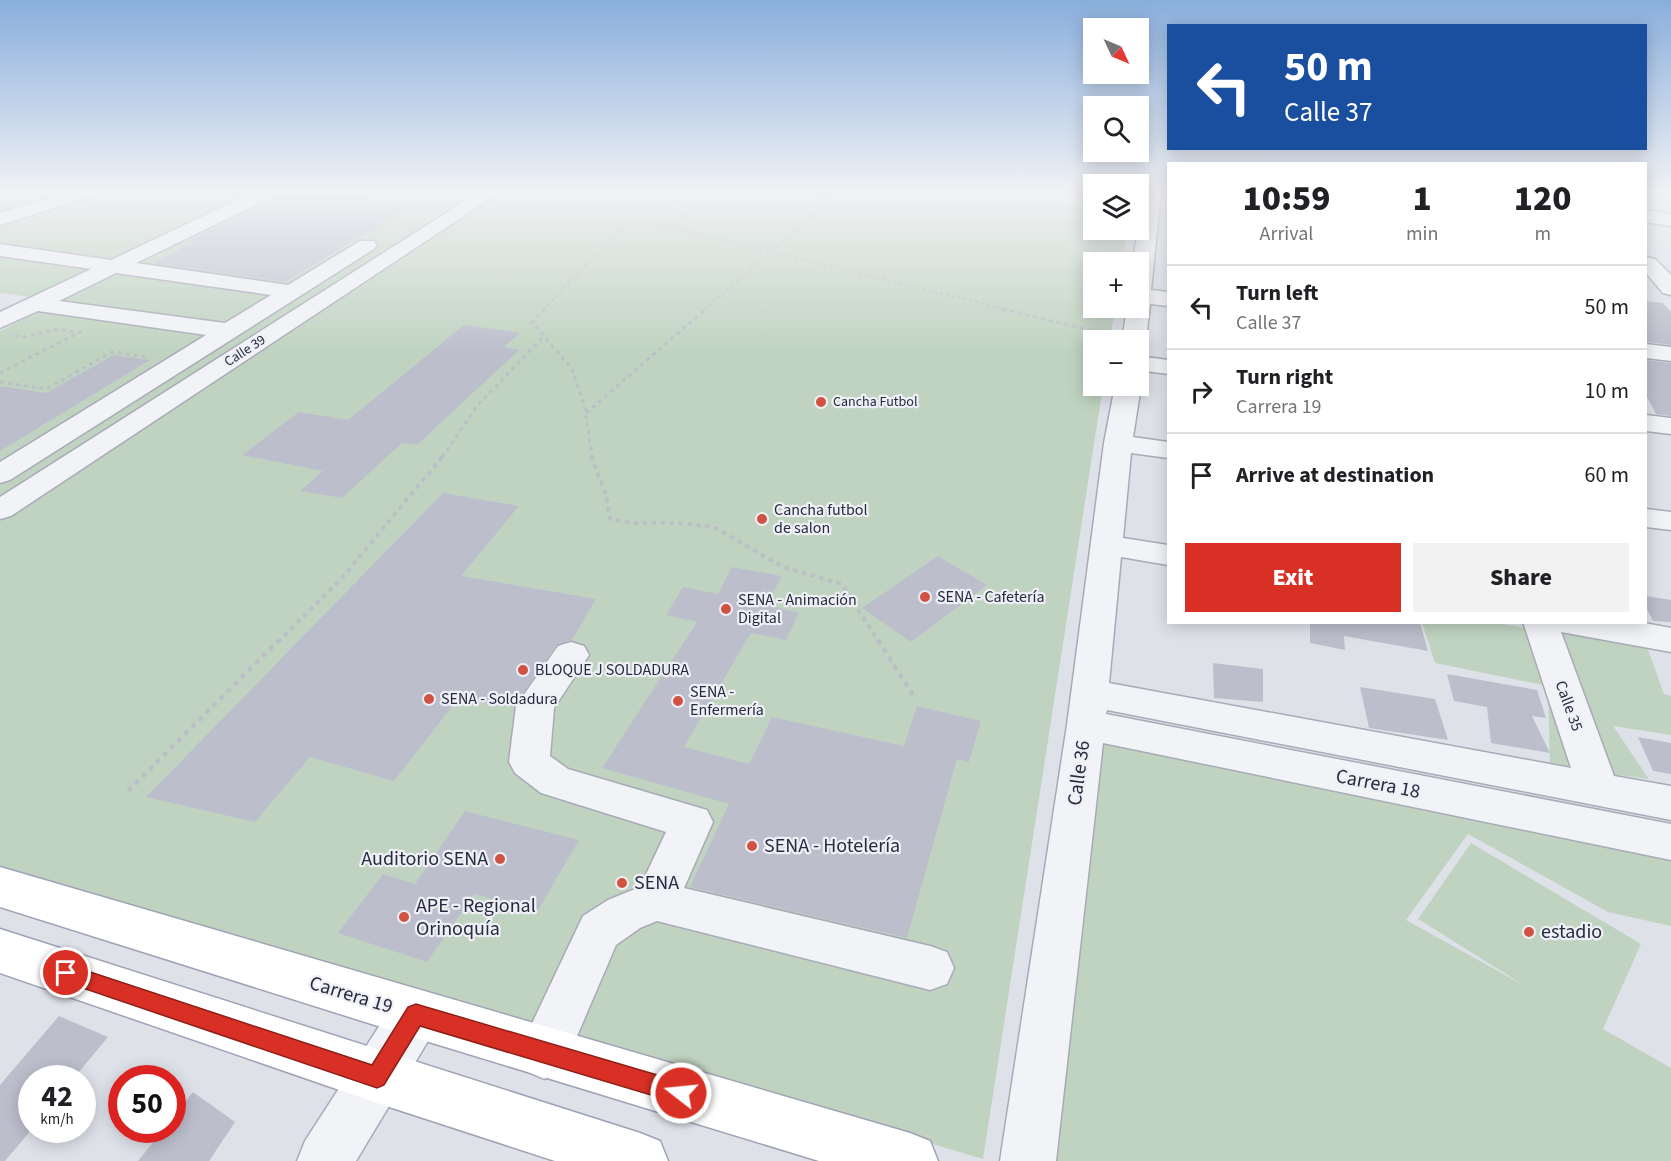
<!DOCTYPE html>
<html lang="en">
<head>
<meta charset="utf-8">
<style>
  :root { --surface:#fff; --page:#f2f2f2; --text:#202124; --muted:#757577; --line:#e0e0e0; --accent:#d93025 }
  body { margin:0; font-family:"Source Sans 3",sans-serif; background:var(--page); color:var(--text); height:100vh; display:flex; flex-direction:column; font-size:22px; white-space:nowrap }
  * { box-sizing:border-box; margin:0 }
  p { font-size:20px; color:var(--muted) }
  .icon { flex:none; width:33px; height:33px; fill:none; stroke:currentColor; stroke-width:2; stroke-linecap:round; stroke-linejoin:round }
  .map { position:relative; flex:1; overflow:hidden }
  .panel { position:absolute; left:1167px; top:162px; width:480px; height:462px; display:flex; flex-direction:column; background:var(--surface); border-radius:0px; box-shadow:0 3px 15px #0003 }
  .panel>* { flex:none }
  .hud { position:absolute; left:1167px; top:24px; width:480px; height:126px; border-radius:0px; box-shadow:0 3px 15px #0003; background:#1a4fa0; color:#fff; overflow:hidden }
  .needle { width:39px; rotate:134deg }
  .controls { position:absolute; left:1083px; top:18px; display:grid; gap:12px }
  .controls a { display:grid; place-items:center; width:66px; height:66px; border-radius:0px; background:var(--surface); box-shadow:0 3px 15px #0003; font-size:30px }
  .speed { position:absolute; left:18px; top:1065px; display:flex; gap:12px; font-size:30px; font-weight:700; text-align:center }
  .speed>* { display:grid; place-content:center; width:78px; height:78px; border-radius:50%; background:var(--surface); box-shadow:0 3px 15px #0003; line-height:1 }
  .speed small { font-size:15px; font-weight:400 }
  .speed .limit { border:9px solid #d22; background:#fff; color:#111 }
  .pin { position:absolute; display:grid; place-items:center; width:51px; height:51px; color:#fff; margin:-26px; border:3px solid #fff; border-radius:50%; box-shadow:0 2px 6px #0007 }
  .me { position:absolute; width:66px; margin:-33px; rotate:286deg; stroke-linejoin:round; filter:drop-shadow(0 0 4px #0008) }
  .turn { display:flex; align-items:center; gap:21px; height:126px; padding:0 18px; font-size:27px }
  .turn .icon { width:78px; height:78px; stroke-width:2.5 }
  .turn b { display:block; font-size:42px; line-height:51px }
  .eta { display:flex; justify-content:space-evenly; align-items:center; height:102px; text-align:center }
  .eta b { font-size:36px; font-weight:800; line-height:42px }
  .button { display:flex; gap:12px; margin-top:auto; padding:12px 18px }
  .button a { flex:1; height:69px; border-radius:0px; background:var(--accent); color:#fff; font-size:24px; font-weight:800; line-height:69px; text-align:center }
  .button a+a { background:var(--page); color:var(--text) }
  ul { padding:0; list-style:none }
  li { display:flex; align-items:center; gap:18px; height:84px; padding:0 18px; border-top:2px solid var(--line) }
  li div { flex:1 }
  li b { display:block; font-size:22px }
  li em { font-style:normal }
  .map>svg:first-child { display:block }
  .green { fill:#c0d3c0 }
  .building { fill:#bdbecc }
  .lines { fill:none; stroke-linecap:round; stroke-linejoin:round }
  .minor-casing { stroke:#a8aab6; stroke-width:3 }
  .major-casing { stroke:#9ea2b5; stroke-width:3 }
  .path-far3 { stroke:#bdbfc7; stroke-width:2; stroke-dasharray:3 3; stroke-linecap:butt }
  .path-far2 { stroke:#bdbfc7; stroke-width:3; stroke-dasharray:4 4; stroke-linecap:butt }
  .path-far1 { stroke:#bdbfc7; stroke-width:4; stroke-dasharray:4.5 4.5; stroke-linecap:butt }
  .path { stroke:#bdbfc7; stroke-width:4.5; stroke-dasharray:5 5; stroke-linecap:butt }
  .minor { fill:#f2f3f7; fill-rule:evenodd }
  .major { fill:#fff; fill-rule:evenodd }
  .route { fill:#d93025; stroke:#8d1f18; stroke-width:1.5 }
  .poi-dot { fill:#d05242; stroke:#eff0f6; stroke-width:2 }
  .labels { text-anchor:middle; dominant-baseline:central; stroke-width:4.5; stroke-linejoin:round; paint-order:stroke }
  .far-street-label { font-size:14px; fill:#282a40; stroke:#eff0f6 }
  .far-poi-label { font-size:14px; fill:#282a40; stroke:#eff0f6; text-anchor:start }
  .poi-label { font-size:16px; fill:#282a40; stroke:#eff0f6; text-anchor:start }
  .street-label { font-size:16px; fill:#282a40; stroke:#eff0f6 }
  .near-street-label { font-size:20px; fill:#282a40; stroke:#eff0f6 }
  .near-poi-label { font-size:20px; fill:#282a40; stroke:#eff0f6; text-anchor:start }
</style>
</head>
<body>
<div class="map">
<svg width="1671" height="1161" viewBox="0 0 1671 1161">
  <rect width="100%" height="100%" fill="#dfe1e9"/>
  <path class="green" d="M0 192H1093L1094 230H1127L1122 262H1094V308H1115L1110 340H1094V386H1103L983 1159 0 869V331L61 301 0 293Z
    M1422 623H1496L1647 647 1664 694 1671 696V735L1613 726 1649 779 1550 766 1548 686 1435 663Z
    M1094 740 1671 857V926L1608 912 1468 834 1406 920 1525 986 1418 919 1471 843 1641 944 1603 1029 1671 1068V1161H1044Z"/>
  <path class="building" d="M288 192 416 203 285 282 153 263 194 242 187 241Z
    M1646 301 1663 303 1671 312V345L1646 342Z
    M464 325 520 333 504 347 519 350 417 445 402 443 342 498 300 491 323 471 242 455 299 412 348 420Z
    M114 355 150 360 0 451V386L46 393Z
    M1646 360 1671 363V416L1656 414 1646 395Z
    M443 493 519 506 461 576 596 599 572 640 556 645 514 707 458 699 394 781 310 757 255 822 146 797Z
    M938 556 987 585 911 642 862 608Z
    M732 567 782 576 766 605 799 613 786 640 751 633 684 747 749 764 772 717 904 746 917 706 981 721 969 762 957 759 907 938 690 887 729 804 602 768 697 622 666 615 683 587 718 594Z
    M1646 596 1671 600V622L1653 621 1646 607Z
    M1310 622H1420L1428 651 1344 636 1345 650 1310 643Z
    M1213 663 1263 669V702L1214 698Z
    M1447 674 1537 690 1546 718 1532 716 1550 753 1491 743 1487 707 1454 701Z
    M1360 687 1435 699 1448 740 1369 728Z
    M1638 737 1671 743V774L1653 771Z
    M465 811 579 840 537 912 474 894 427 962 338 933 383 874 415 884Z
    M59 1016 108 1037 74 1078H32V1129L5 1161H0V1085Z
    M193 1092 235 1122 209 1161H138L163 1130H172V1118Z"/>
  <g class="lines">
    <g class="minor-casing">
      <path id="minor" d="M69 192H95L92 196 0 225V213Z
        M254 192H277L274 196 136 263 288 285 360 241H374L377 245 374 249 10 480 0 483V462L206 335 38 311 0 328V312L91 269 0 256V244L111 260ZM116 273 271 295 225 323 59 301Z
        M479 192H500L11 516 0 519V497Z
        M1143 192H1161L1151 290 1168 292V306L1150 304 1146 340 1138 346V340H1122L1127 308H1138V262H1133Z
        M1646 210 1671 214V226L1646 222Z
        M1646 257 1655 259 1671 275V295L1663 293 1646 273Z
        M1646 344 1671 347V361L1646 358Z
        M1138 356 1168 360V374L1138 370Z
        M1138 383 1141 386 1133 437 1168 442V458L1131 453 1123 538 1168 545V565L1121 557 1109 683 1571 768 1523 622H1639L1671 628V652L1561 632 1614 776 1671 786V820L1107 710 1106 714 1671 824V860L1103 743 1056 1161H1000L1067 725 1104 443 1115 386H1138Z
        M1646 415 1671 418V434L1646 431Z
        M1646 509 1671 512V530L1646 527Z
        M571 642 584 646 589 655 554 708 550 756 568 769 707 810 713 822 684 888 930 946 947 952 954 968 947 984 930 990 657 921 640 928 616 945 562 1071 544 1079 526 1071 518 1053 583 916 608 900 640 887 666 832 541 793 515 773 509 762 516 706 558 646Z
        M416 990 434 997 441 1014 434 1031 356 1161H297L305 1141 398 997Z"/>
    </g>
    <g class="major-casing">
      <path id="major" d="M0 867 910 1133 930 1141 938 1161H819L416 1038 0 907Z
        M0 929 640 1133 660 1141 668 1161H555L377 1103 0 973Z"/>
    </g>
    <path class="path-far3" d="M793 192 830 199
      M670 226 689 215 665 209 691 192
      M543 310 624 224 638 219 1009 310
      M704 310 840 192"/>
    <path class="path-far2" d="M545 309 532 322 572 369 584 404 592 457
      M1002 309 1110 335
      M15 336 24 337 59 329 78 333
      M0 373 82 331
      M0 382 46 389 112 352 148 357
      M586 413 706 309
      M442 457 478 405 545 335"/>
    <path class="path-far1" d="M591 456 606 495 610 519 634 523H677L714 527 783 567 842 584 879 642
      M278 642 341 579 443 456"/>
    <path class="path" d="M878 640 913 695
      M128 791 279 640"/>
    <use href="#minor" class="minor"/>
    <use href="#major" class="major"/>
  </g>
  <linearGradient id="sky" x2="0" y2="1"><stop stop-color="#89aedc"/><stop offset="0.54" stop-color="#f1f2f5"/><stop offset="1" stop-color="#f1f2f5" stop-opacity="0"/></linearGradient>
  <rect width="1671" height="354" fill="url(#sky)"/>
  <path class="route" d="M66 964 372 1065 408 1007 416 1004 681 1082 689 1085 692 1093 689 1101 681 1104 420 1026 384 1085 377 1088 59 980 56 973 59 967Z"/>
  <g class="poi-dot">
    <circle cx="821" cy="402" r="6"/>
    <circle cx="762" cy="519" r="6"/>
    <circle cx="925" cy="597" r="6"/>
    <circle cx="726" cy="609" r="6"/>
    <circle cx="523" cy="670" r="6"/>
    <circle cx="429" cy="699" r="6"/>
    <circle cx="678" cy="701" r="6"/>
    <circle cx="752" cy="846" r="6"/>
    <circle cx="500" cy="859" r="6"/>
    <circle cx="622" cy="883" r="6"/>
    <circle cx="404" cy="917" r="6"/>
    <circle cx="1529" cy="932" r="6"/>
  </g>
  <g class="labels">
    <g class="far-street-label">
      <text transform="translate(245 351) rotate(-33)">Calle 39</text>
    </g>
    <g class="far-poi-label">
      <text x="833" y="402">Cancha Futbol</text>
    </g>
    <g class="poi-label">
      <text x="774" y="510">Cancha futbol<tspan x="774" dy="18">de salon</tspan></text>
      <text x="937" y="597">SENA - Cafetería</text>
      <text x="738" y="600">SENA - Animación<tspan x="738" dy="18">Digital</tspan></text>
      <text x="535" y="670">BLOQUE J SOLDADURA</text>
      <text x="690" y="692">SENA -<tspan x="690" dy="18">Enfermería</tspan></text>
      <text x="441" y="699">SENA - Soldadura</text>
    </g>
    <g class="street-label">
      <text transform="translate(1569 706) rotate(70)">Calle 35</text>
    </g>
    <g class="near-street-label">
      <text transform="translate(1079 773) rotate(-82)">Calle 36</text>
      <text transform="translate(1378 784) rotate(11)">Carrera 18</text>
      <text transform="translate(351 995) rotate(17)">Carrera 19</text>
    </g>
    <g class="near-poi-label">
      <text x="764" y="846">SENA - Hotelería</text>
      <text x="488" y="859" text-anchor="end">Auditorio SENA</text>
      <text x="634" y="883">SENA</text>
      <text x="416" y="906">APE - Regional<tspan x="416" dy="23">Orinoquía</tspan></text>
      <text x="1541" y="932">estadio</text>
    </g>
  </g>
</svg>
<div class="controls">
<a><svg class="needle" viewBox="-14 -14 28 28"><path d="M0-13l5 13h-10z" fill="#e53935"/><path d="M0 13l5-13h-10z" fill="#757577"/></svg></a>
<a><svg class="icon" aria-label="search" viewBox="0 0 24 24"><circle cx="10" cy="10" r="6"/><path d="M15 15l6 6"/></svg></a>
<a><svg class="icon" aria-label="layers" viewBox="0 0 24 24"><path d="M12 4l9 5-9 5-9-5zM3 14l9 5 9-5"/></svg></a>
<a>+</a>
<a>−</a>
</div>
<div class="speed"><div>42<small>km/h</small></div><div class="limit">50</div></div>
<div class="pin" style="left:66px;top:973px;background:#d93025"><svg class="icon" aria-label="arrive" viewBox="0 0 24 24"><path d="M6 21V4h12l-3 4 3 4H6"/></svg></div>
<svg class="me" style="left:681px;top:1093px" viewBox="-20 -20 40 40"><circle r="17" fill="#d93025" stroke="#fff" stroke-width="3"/><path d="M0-11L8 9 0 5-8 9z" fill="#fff"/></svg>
<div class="hud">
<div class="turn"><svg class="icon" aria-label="left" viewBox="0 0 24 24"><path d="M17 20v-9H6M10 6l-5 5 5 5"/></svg><div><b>50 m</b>Calle 37</div></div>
</div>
<section class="panel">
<div class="eta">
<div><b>10:59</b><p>Arrival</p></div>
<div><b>1</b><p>min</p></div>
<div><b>120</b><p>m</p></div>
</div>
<ul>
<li><svg class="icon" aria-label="left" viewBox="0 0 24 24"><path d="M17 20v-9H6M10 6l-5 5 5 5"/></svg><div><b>Turn left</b><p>Calle 37</p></div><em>50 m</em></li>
<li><svg class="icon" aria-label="right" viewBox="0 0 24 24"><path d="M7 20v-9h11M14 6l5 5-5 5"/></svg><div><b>Turn right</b><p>Carrera 19</p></div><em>10 m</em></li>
<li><svg class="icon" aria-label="arrive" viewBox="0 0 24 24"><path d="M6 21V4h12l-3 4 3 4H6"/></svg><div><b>Arrive at destination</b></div><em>60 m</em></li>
</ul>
<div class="button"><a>Exit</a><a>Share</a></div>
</section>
</div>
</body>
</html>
